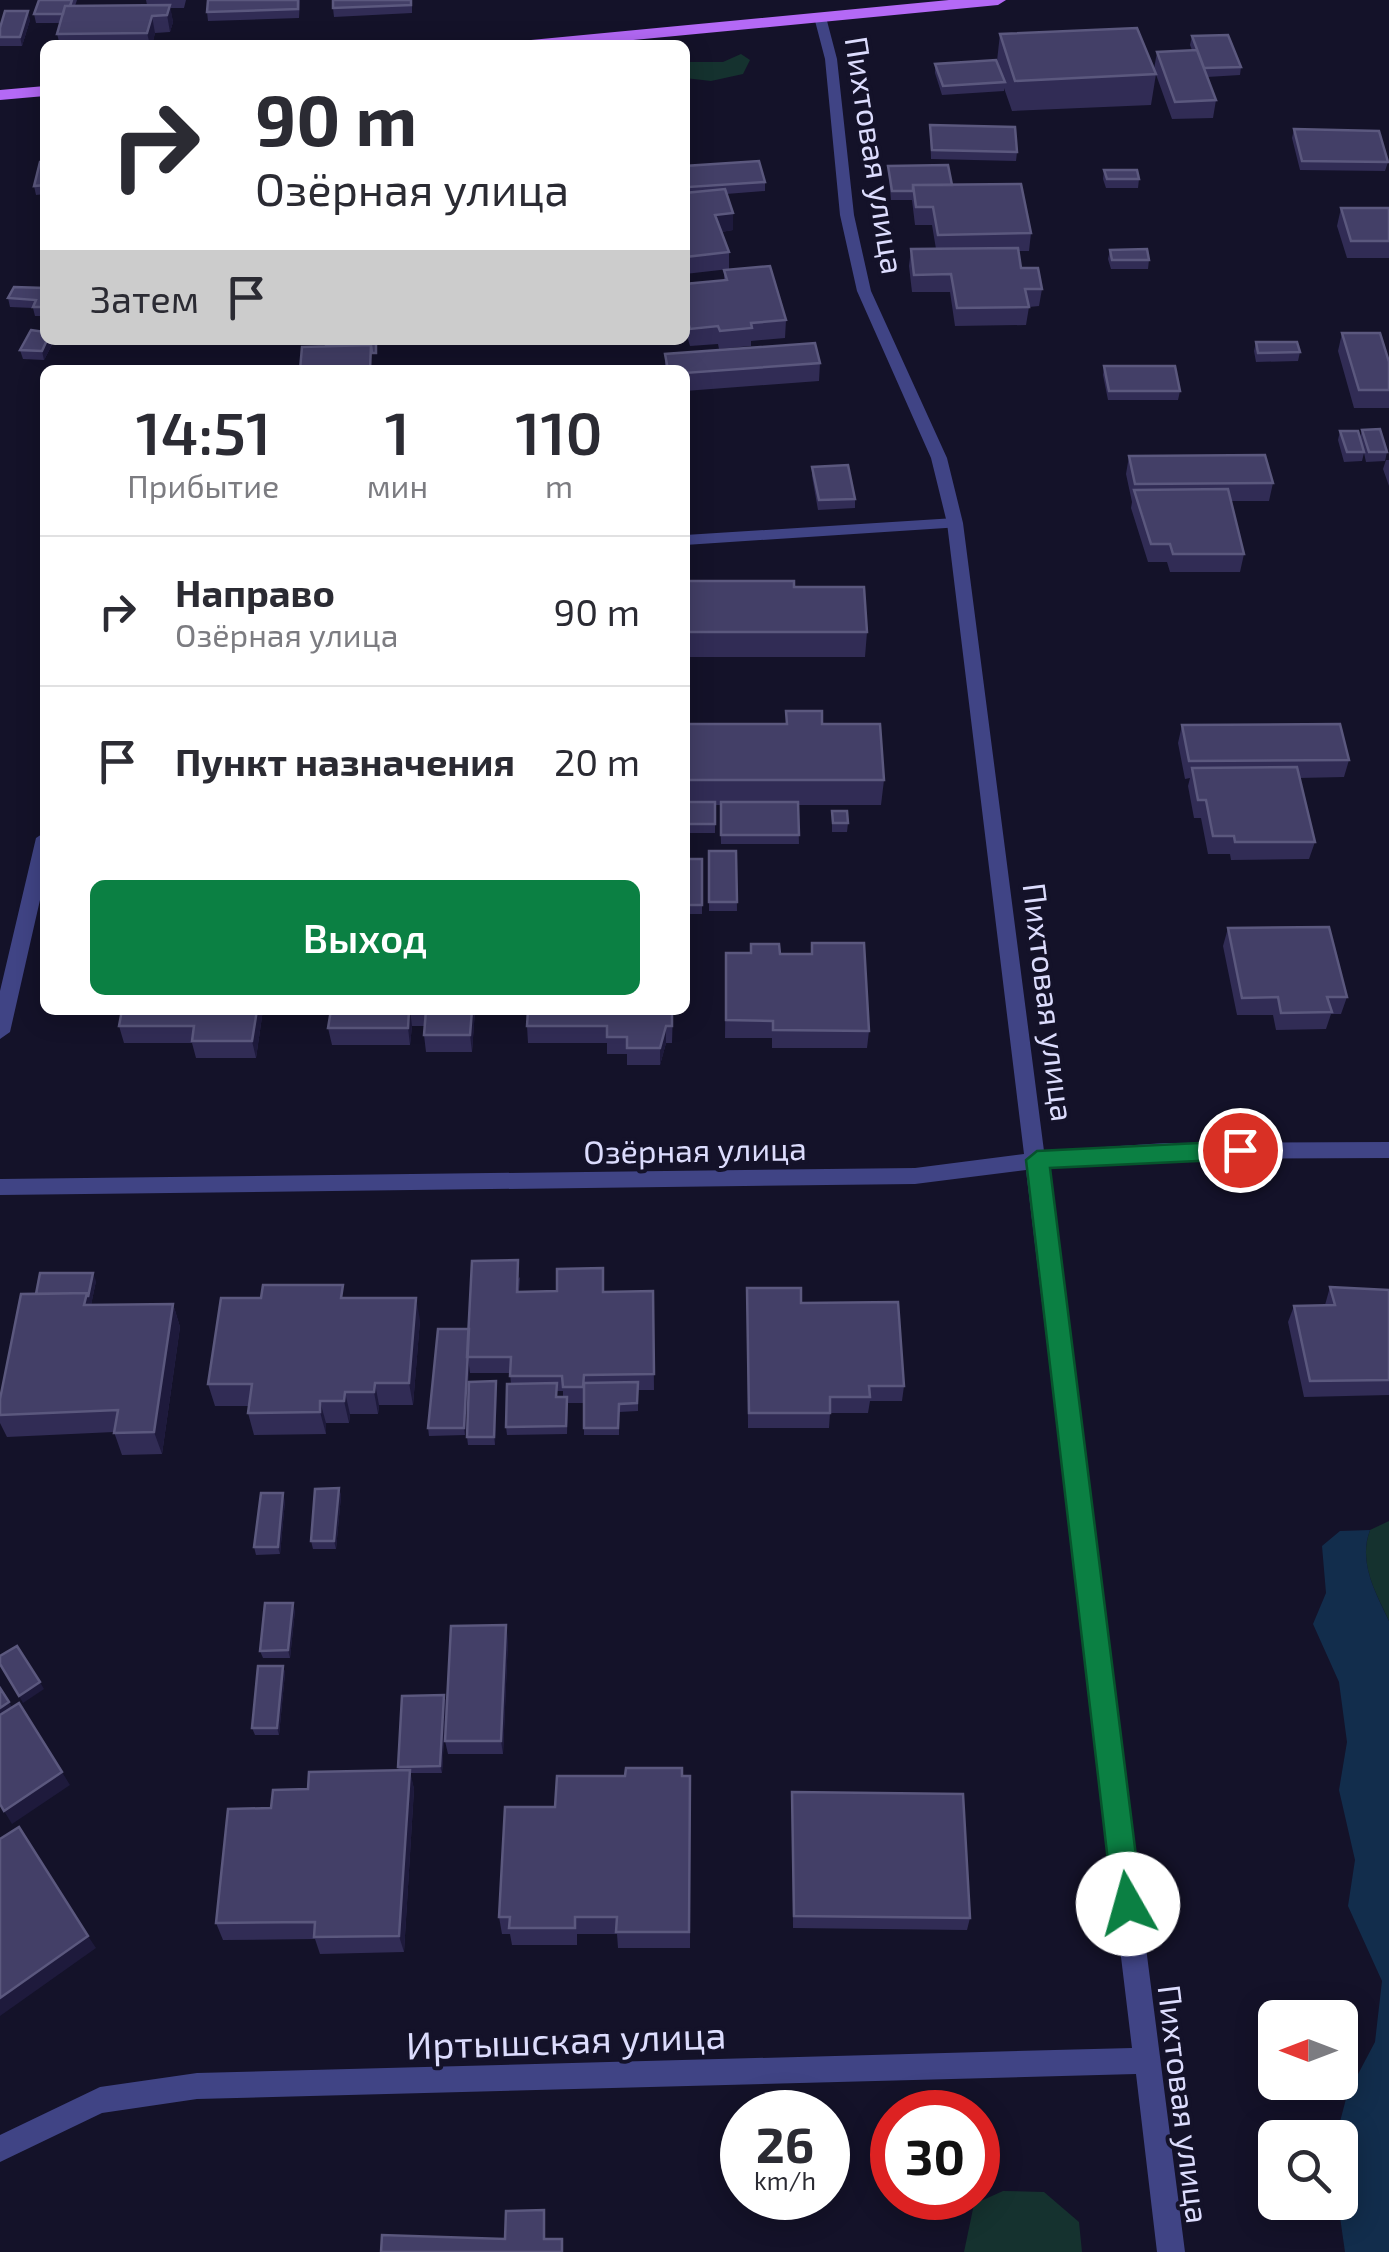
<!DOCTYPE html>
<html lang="ru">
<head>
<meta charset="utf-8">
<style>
  :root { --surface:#fff; --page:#f2f2f3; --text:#2b2b33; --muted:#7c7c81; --line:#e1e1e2; --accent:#0b8043 }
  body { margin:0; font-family:"Exo 2",sans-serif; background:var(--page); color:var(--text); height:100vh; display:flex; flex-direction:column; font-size:38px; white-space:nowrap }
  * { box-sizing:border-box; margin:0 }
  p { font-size:32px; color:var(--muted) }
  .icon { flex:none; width:55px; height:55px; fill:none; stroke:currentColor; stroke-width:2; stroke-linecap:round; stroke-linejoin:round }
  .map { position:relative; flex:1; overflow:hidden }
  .details { position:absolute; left:40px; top:365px; width:650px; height:650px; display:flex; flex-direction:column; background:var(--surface); border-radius:15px; box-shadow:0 5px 25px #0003 }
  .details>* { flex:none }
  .banner { position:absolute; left:40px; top:40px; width:650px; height:305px; border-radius:15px; box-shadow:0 5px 25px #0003; background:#fff; color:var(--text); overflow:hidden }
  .needle { width:65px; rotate:270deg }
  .fabs { position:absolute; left:1258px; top:2000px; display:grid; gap:20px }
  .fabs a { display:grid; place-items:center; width:100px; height:100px; border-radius:15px; background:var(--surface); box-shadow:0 5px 25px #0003; font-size:50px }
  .speed { position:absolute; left:720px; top:2090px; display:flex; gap:20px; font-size:50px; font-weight:700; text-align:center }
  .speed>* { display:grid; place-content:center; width:130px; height:130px; border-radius:50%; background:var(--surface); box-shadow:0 5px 25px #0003; line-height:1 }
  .speed small { font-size:25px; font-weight:400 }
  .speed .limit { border:15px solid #d22; background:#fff; color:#111 }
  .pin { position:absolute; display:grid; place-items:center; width:85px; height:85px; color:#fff; margin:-42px; border:5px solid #fff; border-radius:50%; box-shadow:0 2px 10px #0007 }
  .me { position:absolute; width:110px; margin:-55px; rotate:353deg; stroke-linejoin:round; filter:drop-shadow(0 0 8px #0008) }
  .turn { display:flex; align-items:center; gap:35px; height:210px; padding:0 50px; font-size:45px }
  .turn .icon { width:130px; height:130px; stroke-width:2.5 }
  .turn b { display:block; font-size:70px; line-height:85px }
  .then { display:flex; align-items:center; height:95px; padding:0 50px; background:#0003; gap:20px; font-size:38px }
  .eta { display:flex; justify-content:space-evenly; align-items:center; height:170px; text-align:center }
  .eta b { font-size:60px; font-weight:600; line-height:70px }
  .cta { display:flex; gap:20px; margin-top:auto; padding:20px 50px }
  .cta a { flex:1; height:115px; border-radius:15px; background:var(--accent); color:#fff; font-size:40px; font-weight:600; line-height:115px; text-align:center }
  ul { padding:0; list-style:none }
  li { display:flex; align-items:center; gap:30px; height:150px; padding:0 50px; border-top:2px solid var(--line) }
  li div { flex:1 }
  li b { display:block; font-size:38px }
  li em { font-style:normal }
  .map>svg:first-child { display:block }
  .green { fill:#15322f }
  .water { fill:#122d4c }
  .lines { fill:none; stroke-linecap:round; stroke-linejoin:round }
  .service { fill:#404485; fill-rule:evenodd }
  .minor { fill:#404485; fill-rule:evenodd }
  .primary { fill:#b469f6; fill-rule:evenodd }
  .wall { fill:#312c55; fill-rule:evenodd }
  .shaded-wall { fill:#1e1a3c }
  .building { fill:#433f67; stroke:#5b587e; stroke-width:2.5 }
  .route { fill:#0b8043; stroke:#07532c; stroke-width:2.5 }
  .labels { text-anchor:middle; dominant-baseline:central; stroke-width:8; stroke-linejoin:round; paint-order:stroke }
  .street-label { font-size:32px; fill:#dcdcfd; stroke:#141229 }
  .near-street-label { font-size:38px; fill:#dcdcfd; stroke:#141229 }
</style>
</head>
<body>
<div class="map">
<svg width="1389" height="2252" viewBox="0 0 1389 2252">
  <rect width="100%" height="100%" fill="#141229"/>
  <path class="green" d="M741 54 750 60 743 74 711 81 685 78V62H723Z
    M1389 1521V1621C1375 1591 1358 1563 1370 1530Z
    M1003 2191 1044 2192 1079 2222 1082 2252H964L974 2204Z"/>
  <path class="water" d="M1370 1530C1358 1562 1375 1592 1389 1621V2252H1345L1338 2203 1340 2138 1336 2137 1347 2095 1375 2042 1382 1981 1348 1906 1355 1860 1339 1790 1347 1742 1339 1682 1313 1624 1326 1593 1322 1546 1340 1531Z"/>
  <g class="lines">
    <path class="service" d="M955 518 961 519V527L685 545V535Z"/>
    <path class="minor" d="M820 13 826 17 837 59 854 215 871 291 947 458 963 523 1044 1151 1165 1143 1389 1142V1158L1165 1159 1046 1167 1185 2252H1157L1136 2074 197 2099 102 2113 0 2162V2135L100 2087 197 2073 1132 2048 1026 1170 915 1184 0 1195V1179L915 1168 1024 1154 947 523 931 458 857 291 840 215 825 59 814 17Z
      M45 832V878L10 1032 0 1039V991L36 838Z"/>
    <path class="primary" d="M949 0H1006L998 5 581 45H523L531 40Z
      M45 86V96L0 100V90Z"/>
  </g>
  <path class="wall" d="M39 0H77L75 6 147 5 146 0H186L184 8H170L173 22 170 32 155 33 152 45H60L57 34 60 23H36L34 14Z
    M300 0 299 18 208 21 207 12Z
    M412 0V13L334 17 333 8Z
    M30 20 22 46H0V28Z
    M1000 34 1156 74 1151 105 1012 111 1004 88V91L942 95 935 73V64L997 61Z
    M1192 36 1241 67 1240 75 1207 77 1216 100 1213 118 1172 119 1154 69 1157 52 1192 50 1190 45Z
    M930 125 1017 152 1016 161 931 159Z
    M1294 129 1388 162 1385 171 1300 170 1292 138Z
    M45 162V194L36 195 34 186Z
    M685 166 765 182V191L726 194 733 230 721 232 729 252V269L685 274V193H688L685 178Z
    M888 166 952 185 1031 233 1029 251H1018L1021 268 1042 289 1039 306 1029 307 1026 325 955 326 950 292H912L909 266 911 249H936L932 225H915L912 200H891Z
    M1104 170 1139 179 1138 188H1106L1103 179Z
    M1341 208H1389V258H1347L1337 226Z
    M1110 250 1149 260 1148 269H1111L1108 259Z
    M724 270 786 320 785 338 751 341V346L719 349 718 344 690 346 685 329V284L724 280Z
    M45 288V316H35L33 308 10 307 8 298Z
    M1342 333 1389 362V408H1354L1338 351Z
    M54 341 44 360 23 359 20 350Z
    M1256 342 1300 352 1298 361 1256 362 1254 351Z
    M665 354 820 363 819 381 685 391V370H665Z
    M1104 366 1180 391 1178 400H1108L1103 375Z
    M1362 430 1387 452 1385 461 1366 462 1364 453 1362 461 1344 462 1338 440 1340 431 1360 438Z
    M1129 456 1273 483 1269 501H1231L1244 554 1240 572H1170L1167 562H1148L1131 508 1132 502 1126 474Z
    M1386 460H1389V486L1383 469Z
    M812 467 855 499V508L818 510 812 476Z
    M685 581 794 587 867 632 865 657H685Z
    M786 711 822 724 884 780 881 805H798L799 844H721L720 805H715V833H685V724H786Z
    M1182 725 1349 760 1344 777 1299 778 1315 842 1309 859 1231 860 1230 854H1208L1201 818H1194L1188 786 1190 778 1185 779 1178 743Z
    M832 811 848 823 847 832H832Z
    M709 851H736L737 911H709Z
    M685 859H702V914H685Z
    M1228 928 1347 997 1341 1014H1331L1326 1029 1276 1030 1273 1015H1237L1223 946Z
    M726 953 780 954 869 1031 867 1048H772V1038H725Z
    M122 1010H263L256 1058H196L192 1043H124L119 1026Z
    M331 1010H475L472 1052H426L424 1035V1026H412L410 1045H332L328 1028Z
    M673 1010 672 1043H666L660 1065H627V1054H607V1043H528L527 1026Z
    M520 1277 519 1291H653L654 1390H638V1411L619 1412V1435H584V1403H568L567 1434 507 1435 506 1427 511 1384 510 1373H470L469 1366 465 1435 429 1436 428 1428 469 1329ZM557 1391H563V1397H557Z
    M96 1281 91 1305 173 1304 180 1327 162 1454 122 1455 114 1432 7 1437 0 1423V1399L36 1294Z
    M1330 1287 1389 1290V1395L1304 1397 1288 1322 1294 1306 1325 1305Z
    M747 1288 904 1386 902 1401H870L868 1413H830L829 1428H748Z
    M346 1298 420 1320 413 1405H379L378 1414H350L349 1423H326V1434L254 1435 248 1413V1406H215L208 1384Z
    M496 1381 495 1445H468L467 1437Z
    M339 1488 341 1496 336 1549H313L311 1541Z
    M285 1501 280 1554 256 1555 254 1547Z
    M295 1610 290 1658H263L260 1651Z
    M508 1639 503 1754H448L445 1741Z
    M283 1666 285 1673 279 1735H255L252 1728Z
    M444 1695 446 1702 442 1773H410L414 1789 404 1952 320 1954 315 1939 223 1940 216 1923 271 1808 399 1771 398 1767Z
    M682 1776H690V1948H618L617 1934H577V1945H512L510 1934H502L499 1917 555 1807Z
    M792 1792 970 1918 967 1930 793 1928Z"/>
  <path class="shaded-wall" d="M170 5 173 22 170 32 167 15Z
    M28 11 30 20 22 46 20 37Z
    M152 16 155 33 152 45H150L147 33Z
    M733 213V230L715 233V215Z
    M47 340 54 341 44 360 42 351Z
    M257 1010H263L256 1058 252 1041Z
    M410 1010 412 1026 410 1045 408 1028Z
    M472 1010H475L472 1052 470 1035Z
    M666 1026V1043L660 1065V1048Z
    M93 1273 96 1281 91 1305H84Z
    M416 1298 420 1320 413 1405 409 1383Z
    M173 1304 180 1327 162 1454 154 1432Z
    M468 1358 469 1366 465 1435 464 1428Z
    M496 1381 497 1390 495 1445 494 1437Z
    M375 1383 379 1405 378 1414 374 1392Z
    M345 1392 350 1414 349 1423 344 1401Z
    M320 1401 326 1423V1434L320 1412Z
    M339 1488 341 1496 336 1549 334 1541Z
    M283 1493 285 1501 280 1554 278 1547Z
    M293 1603 295 1610 290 1658 288 1650Z
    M506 1625 508 1639 503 1754 501 1741Z
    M283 1666 285 1673 279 1735 277 1728Z
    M40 1682 44 1689 23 1703 19 1696Z
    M444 1695 446 1702 442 1773 440 1766Z
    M9 1702 13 1709 0 1718V1708Z
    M410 1770 414 1789 404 1952 399 1936Z
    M62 1772 70 1785 12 1824 4 1811Z
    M88 1936 96 1948 0 2016V1998Z"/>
  <path class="building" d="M39 0H72L70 6H65L63 14H34Z
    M208 0H298V9L207 12Z
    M333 0H411V5L333 8Z
    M170 5 167 15 152 16 147 33 57 34 65 6Z
    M5 11H28L20 37H0V28Z
    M1137 28 1156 74 1015 81 1000 34Z
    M1228 35 1241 67 1204 68 1192 36Z
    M1197 50 1216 100 1175 102 1157 52Z
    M996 60 1005 82 943 86 935 64Z
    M930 125 1015 127 1017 152 932 150Z
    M1294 129 1379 131 1388 162 1302 161Z
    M759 161 765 182 689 187 685 166Z
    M40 162H45V185L34 186Z
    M948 165 952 185H913V191H892L888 166Z
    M1104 170H1137L1139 179H1107Z
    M1021 184 1031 233 938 235 933 207H916L913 185Z
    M725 189 733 213 715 215 729 252 685 257V193Z
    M1341 208H1389V241H1351Z
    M1018 248 1021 268H1038L1042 289H1025L1029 307 957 308 951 274 914 275 911 249Z
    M1147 249 1149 260H1112L1110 250Z
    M770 266 786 320 751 323 752 328 720 331 718 326 690 329 685 311V284L727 280 724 270Z
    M14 287 45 288V307H33L36 300 8 298Z
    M31 330 45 332V340H47L42 351 20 350Z
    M1342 333H1380L1389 362V390H1359Z
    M326 340H376V353H372L371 345 326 346Z
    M1256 342H1297L1300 352 1258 353Z
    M815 343 820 363 685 373V370H668L665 354Z
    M371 345 370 370H300L302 347Z
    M1104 366H1175L1180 391H1109Z
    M1380 429 1387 452H1369L1362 430Z
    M1340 431H1358L1364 452H1347Z
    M1265 455 1273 483 1135 484 1129 456Z
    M848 465 855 499 819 500 812 467Z
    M1228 489 1244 554H1173L1170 544H1151L1134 490Z
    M685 581H794V587H864L867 632H685Z
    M786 711H822V724H880L884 780H685V724H787Z
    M1340 724 1349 760 1189 761 1182 725Z
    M1297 767 1315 842H1235L1234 836H1213L1206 800H1198L1192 768Z
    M685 802H715V824H685Z
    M721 802H798L799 835H721Z
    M832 811H847L848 823H833Z
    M709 851H736L737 902H709Z
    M685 859H702V905H685Z
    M1329 927 1347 997H1327L1332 1012 1281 1013 1278 997 1242 998 1228 928Z
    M812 943H864L869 1031 773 1030V1021L726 1020V953H751V944H779L780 954H812Z
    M122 1010H257L252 1041H192L194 1026H119Z
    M331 1010H409L408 1028H328Z
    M426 1010H472L470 1035H424Z
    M528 1010H672V1026H666L660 1048H627V1037H607V1026H527Z
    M518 1260 517 1292 557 1291V1269L603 1268V1292L653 1291 654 1374 584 1375 583 1387H563L562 1376H510L511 1357H467L472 1261Z
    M40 1273H93L88 1297 87 1293 36 1294Z
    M263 1285H343L341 1298H416L409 1383H375L374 1392H345L344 1401H320V1412L248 1413 252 1384H208L221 1298H261Z
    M1330 1287 1389 1290V1380L1310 1381 1294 1306 1335 1305Z
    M747 1288H801V1303L898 1302 904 1386H869L870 1397H830V1413H749Z
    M87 1293 84 1305 173 1304 154 1432 114 1433 118 1410 0 1415V1399L21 1294Z
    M438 1329H469L464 1428H428Z
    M496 1381 494 1437H467L469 1382Z
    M638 1382 637 1403 619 1404 618 1428H584V1383Z
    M557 1383 556 1397H567L566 1426 506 1427 507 1384Z
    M339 1488 334 1541H311L315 1489Z
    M261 1493H283L278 1547H254Z
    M265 1603H293L288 1650 260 1651Z
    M506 1625 501 1741H445L451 1626Z
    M17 1646 40 1682 19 1696 0 1664V1656Z
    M258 1666H283L277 1728H252Z
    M0 1688 9 1702 0 1708Z
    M444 1695 440 1766 398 1767 402 1696Z
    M19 1703 62 1772 4 1811 0 1804V1715Z
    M626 1768H682V1776H690L689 1932H616L617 1917H575V1928H509L510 1917H499L505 1807H555L557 1776H625Z
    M410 1770 399 1936 314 1937 315 1922 216 1923 228 1809 271 1808 273 1790 308 1789 309 1772Z
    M792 1792 963 1794 970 1918 794 1916Z
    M19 1827 88 1936 0 1998V1839Z
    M544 2210V2239H562V2252H381L382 2235 505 2239 506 2211Z"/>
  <path class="route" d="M1240 1141 1251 1150 1240 1159 1050 1168 1142 1904 1138 1914 1128 1918 1118 1914 1113 1904 1026 1160 1037 1151Z"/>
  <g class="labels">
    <g class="street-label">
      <text transform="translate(876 155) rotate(81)">Пихтовая улица</text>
      <text transform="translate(1050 1002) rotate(83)">Пихтовая улица</text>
      <text transform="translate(695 1149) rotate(-1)">Озёрная улица</text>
      <text transform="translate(1185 2104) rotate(83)">Пихтовая улица</text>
    </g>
    <g class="near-street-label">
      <text transform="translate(566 2039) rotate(-2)">Иртышская улица</text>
    </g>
  </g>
</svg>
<div class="fabs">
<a><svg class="needle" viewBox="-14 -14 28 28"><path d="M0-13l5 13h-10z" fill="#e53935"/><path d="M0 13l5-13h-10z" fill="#7c7c81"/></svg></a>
<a><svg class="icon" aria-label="search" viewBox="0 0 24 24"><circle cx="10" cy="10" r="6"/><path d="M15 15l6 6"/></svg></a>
</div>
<div class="speed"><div>26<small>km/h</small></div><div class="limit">30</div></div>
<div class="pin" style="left:1240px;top:1150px;background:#d93025"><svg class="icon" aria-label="arrive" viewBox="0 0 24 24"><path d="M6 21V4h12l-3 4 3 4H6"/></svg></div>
<svg class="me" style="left:1128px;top:1904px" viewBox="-20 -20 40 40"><circle r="19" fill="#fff"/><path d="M0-13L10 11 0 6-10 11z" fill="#0b8043"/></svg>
<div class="banner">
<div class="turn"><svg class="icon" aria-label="right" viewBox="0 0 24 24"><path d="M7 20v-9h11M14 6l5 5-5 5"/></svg><div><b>90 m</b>Озёрная улица</div></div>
<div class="then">Затем<svg class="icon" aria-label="arrive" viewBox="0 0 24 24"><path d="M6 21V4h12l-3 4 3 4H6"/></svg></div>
</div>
<section class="details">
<div class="eta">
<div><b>14:51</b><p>Прибытие</p></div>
<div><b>1</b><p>мин</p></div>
<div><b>110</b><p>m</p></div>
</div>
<ul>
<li><svg class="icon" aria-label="right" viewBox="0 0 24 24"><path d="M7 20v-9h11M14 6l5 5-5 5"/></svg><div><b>Направо</b><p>Озёрная улица</p></div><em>90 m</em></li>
<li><svg class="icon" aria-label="arrive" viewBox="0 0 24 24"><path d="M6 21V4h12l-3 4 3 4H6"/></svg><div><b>Пункт назначения</b></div><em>20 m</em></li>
</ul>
<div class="cta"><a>Выход</a></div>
</section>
</div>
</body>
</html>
